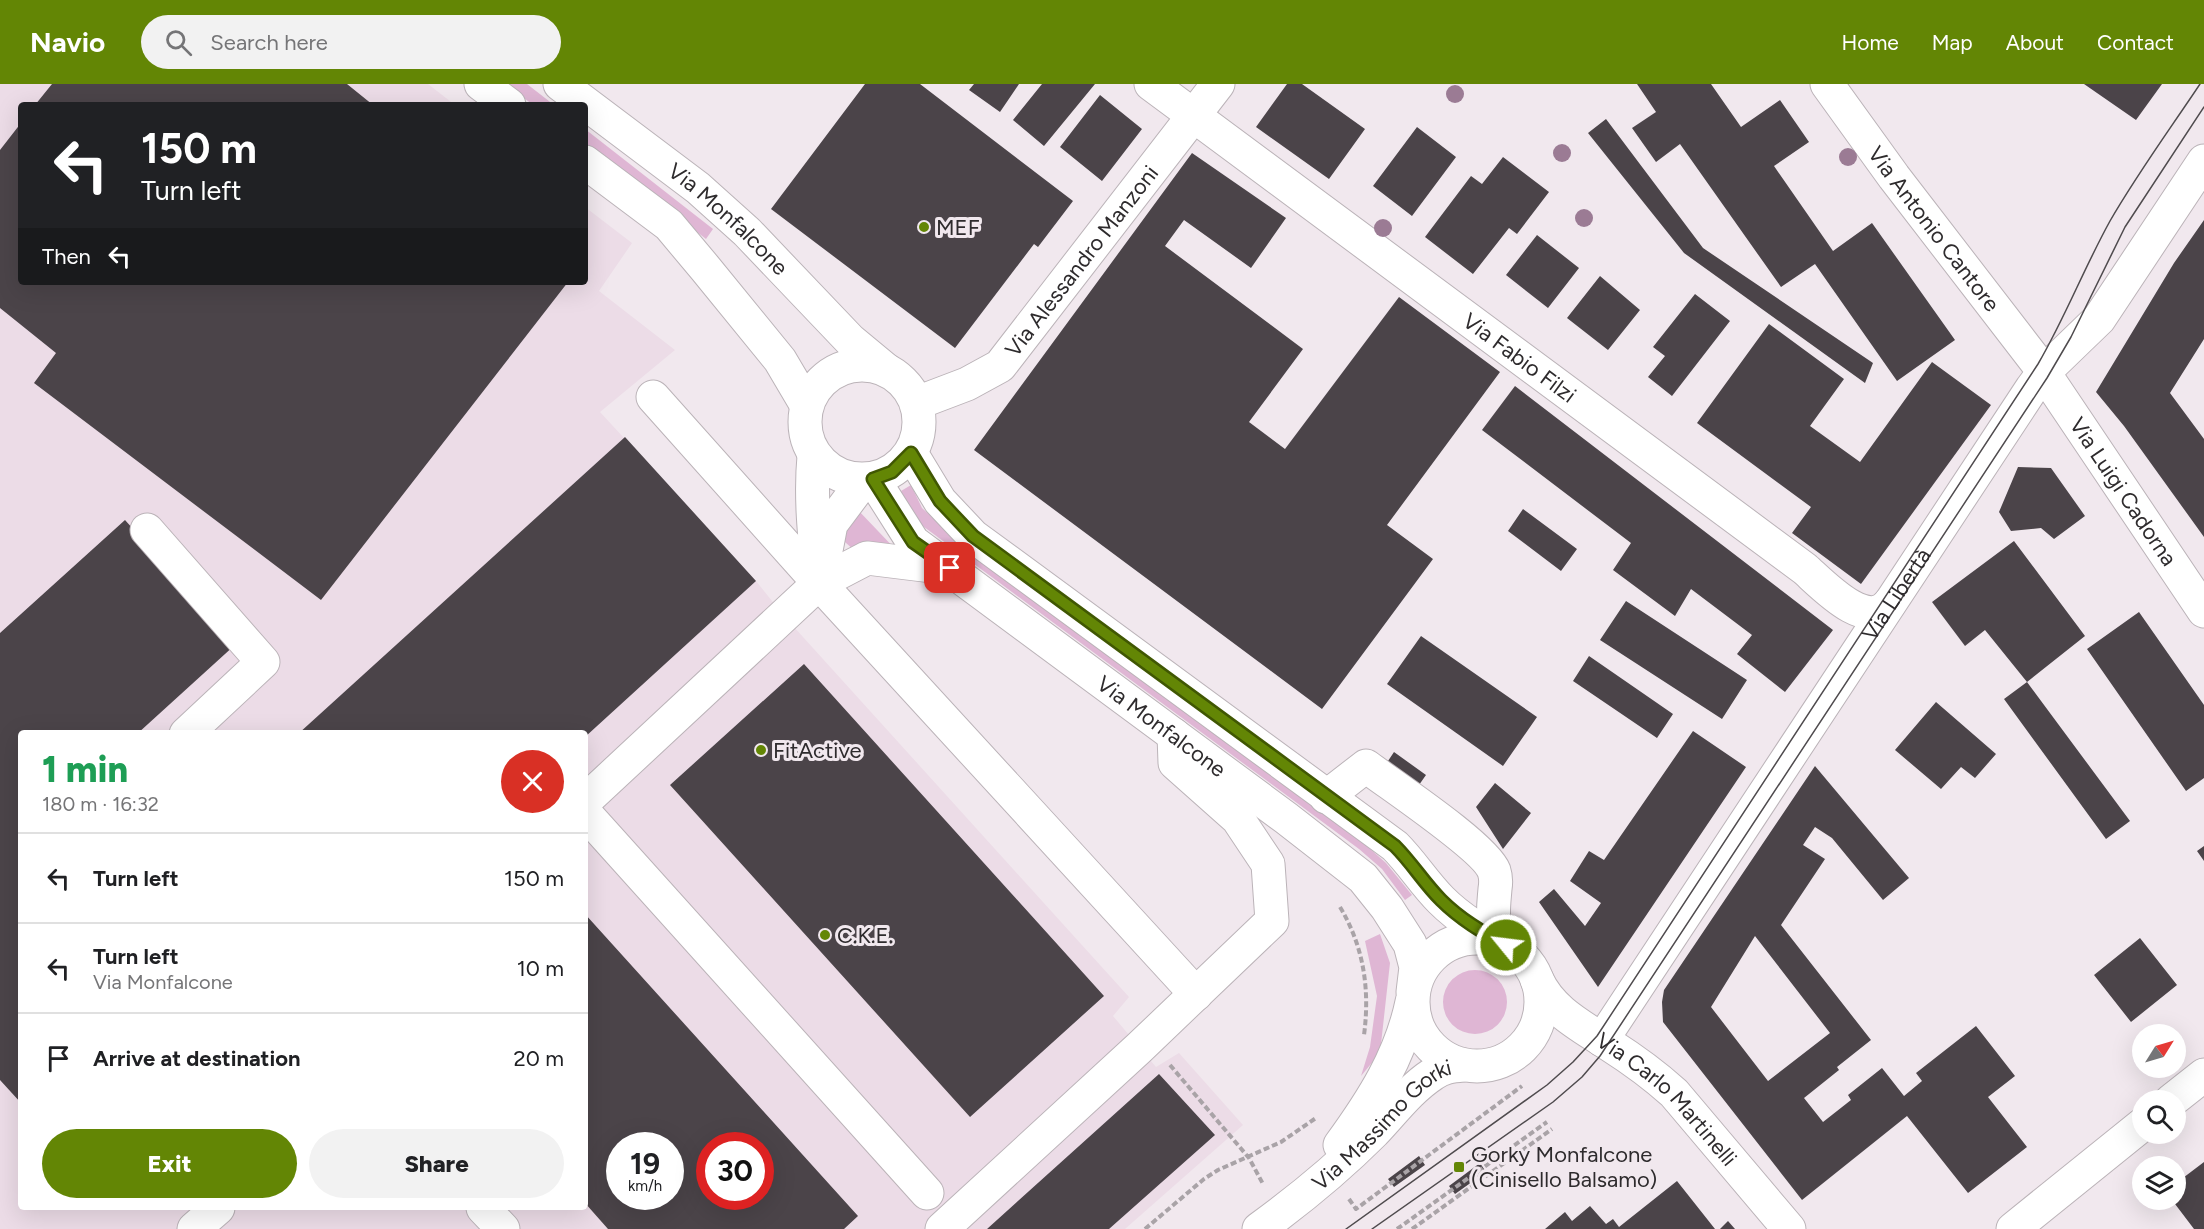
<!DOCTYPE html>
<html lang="en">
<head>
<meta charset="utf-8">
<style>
  :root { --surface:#fff; --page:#f2f2f2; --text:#202124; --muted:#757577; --line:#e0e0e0; --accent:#638605 }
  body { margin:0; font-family:Figtree,sans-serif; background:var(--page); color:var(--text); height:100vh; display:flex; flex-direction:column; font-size:22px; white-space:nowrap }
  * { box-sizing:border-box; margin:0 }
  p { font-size:20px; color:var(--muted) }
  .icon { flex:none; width:33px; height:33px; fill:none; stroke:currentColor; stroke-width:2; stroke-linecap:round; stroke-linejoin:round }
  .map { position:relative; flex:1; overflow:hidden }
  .panel { position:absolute; left:18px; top:646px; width:570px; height:480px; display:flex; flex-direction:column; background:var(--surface); border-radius:6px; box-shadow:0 6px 24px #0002 }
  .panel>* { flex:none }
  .guide { position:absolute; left:18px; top:18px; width:570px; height:183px; border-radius:6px; box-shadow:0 6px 24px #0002; background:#202124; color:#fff; overflow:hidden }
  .needle { width:39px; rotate:53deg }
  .fabs { position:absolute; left:2132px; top:940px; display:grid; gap:12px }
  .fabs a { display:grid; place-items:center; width:54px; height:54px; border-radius:50%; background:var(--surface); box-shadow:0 6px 24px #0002; font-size:30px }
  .speed { position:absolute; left:606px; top:1048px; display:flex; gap:12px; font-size:30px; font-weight:700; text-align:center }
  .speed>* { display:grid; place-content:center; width:78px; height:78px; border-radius:50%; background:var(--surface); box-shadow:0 6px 24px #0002; line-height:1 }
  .speed small { font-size:15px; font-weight:400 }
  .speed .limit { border:9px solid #d22; background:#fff; color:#111 }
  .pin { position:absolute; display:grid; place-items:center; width:51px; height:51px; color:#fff; margin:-26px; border-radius:12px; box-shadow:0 3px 9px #0006 }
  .me { position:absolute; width:66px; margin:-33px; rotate:299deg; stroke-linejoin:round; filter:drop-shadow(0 0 4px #0008) }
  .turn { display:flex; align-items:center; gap:21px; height:126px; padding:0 24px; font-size:27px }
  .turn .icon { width:78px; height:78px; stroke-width:2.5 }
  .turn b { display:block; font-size:42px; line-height:51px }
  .then { display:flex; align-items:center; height:57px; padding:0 24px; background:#0003; gap:12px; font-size:22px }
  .round { display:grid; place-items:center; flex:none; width:63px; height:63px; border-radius:32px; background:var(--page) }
  .headline { display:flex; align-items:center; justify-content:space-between; height:102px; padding:0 24px }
  h1 { font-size:36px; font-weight:800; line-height:45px; color:#1e9e55 }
  .action { display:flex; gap:12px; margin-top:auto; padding:12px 24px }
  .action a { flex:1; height:69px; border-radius:36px; background:var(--accent); color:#fff; font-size:24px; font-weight:800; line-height:69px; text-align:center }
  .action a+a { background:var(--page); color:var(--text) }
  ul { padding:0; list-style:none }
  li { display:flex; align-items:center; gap:18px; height:90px; padding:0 24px; border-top:2px solid var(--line) }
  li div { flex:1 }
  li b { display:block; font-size:22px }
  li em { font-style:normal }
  header { display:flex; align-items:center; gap:36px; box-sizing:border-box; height:84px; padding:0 30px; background:var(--accent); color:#fff }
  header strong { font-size:28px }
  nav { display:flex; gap:33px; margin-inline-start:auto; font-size:21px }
  .search { width:420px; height:54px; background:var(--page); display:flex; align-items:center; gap:15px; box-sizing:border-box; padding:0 21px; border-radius:33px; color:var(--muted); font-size:22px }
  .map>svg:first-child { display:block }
  .built { fill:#ecdce7; fill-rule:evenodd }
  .green { fill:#dfb6d4 }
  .building { fill:#4b4449; fill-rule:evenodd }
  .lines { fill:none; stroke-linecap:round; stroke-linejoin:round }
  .minor-casing { stroke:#bbb3b8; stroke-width:35 }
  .path { stroke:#a9a3a7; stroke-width:4; stroke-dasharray:6 3; stroke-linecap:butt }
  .minor { stroke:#fff; stroke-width:33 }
  .tram { stroke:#4f4b4e; stroke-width:1.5 }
  .tree { fill:#9b7b94 }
  .route-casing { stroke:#405703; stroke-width:15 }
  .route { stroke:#638605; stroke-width:10 }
  .poi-dot { fill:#638605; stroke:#f1e8ee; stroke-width:2 }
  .labels { text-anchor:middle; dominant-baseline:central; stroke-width:6; stroke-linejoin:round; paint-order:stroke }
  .street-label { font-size:22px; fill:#2e2b2d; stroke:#f1e8ee }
  .poi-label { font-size:22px; fill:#2e2b2d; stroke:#f1e8ee; text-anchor:start }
</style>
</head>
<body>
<header>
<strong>Navio</strong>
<div class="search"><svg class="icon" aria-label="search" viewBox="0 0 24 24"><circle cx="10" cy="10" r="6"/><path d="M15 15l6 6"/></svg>Search here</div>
<nav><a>Home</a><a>Map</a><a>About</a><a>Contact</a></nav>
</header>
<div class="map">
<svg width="2204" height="1145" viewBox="0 0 2204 1145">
  <rect width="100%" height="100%" fill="#f1e8ee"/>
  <path class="built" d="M0 0H428L455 21H21V198H585V123L632 159 599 207 675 266 600 328 756 497 784 532 1129 913 1113 932 1156 983 1179 969 1243 1041 1125 1145H0ZM21 650H585V1124H21ZM620 1062H670V1113H620ZM710 1062H760V1113H710Z"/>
  <path class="green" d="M506 0H527L554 21H533Z
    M585 45 713 145 706 155 585 61Z
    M911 401 922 424 946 446 1359 755 1386 779 1412 811 1405 816 1382 785 1359 765 916 437 901 407Z
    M857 425 899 469 855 467 836 450Z
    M1380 850 1390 879 1380 969 1361 992 1370 963 1377 912 1365 857Z
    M1443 918a32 32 0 1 1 64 0a32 32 0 1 1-64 0Z"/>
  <path class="building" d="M52 0H347L373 21H35Z
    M865 0H920L1073 117 1038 163 1034 160 955 264 771 125Z
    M974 0H1019L1000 28 969 6Z
    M1042 0H1095L1044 62 1013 36Z
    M1287 0H1302L1365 45 1329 95 1256 43Z
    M1637 0H1711L1741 43 1780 16 1809 58 1774 82 1833 167 1872 139 1955 256 1897 297 1815 180 1781 203 1680 60 1656 78 1632 44 1656 28Z
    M2084 0H2162L2136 36Z
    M1100 11 1142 45 1102 97 1060 63Z
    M1606 35 1703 164 1873 279 1865 299 1684 169 1588 49Z
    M21 39V198H568L321 516 34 299 56 269 0 224V66Z
    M1417 43 1456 73 1412 132 1373 102Z
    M1192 69 1286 134 1251 184 1184 136 1165 162 1303 265 1249 338 1285 365 1399 213 1500 288 1387 441 1433 475 1322 625 974 366Z
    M1503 73 1549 108 1517 150 1509 144 1473 190 1425 153 1471 92 1482 100Z
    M2204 136V255L2170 309 2204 355V453L2124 342 2096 308 2174 179Z
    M1537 151 1579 184 1548 224 1506 191Z
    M1600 192 1640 226 1608 266 1567 234Z
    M1695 210 1730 237 1672 312 1648 293 1665 272 1653 263Z
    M1769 240 1844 295 1810 342 1860 378 1932 278 1991 321 1861 500 1792 449 1811 423 1697 339Z
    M1515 302 1833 546 1785 608 1737 570 1752 551 1691 505 1675 532 1613 486 1631 459 1482 346Z
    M625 353 756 497 585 653V650H298Z
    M2018 383 2051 384 2085 432 2054 455 2041 444 2011 447 1999 428Z
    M1523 425 1577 465 1561 487 1508 447Z
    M125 436 236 560 137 650H21V1019L0 996V549Z
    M2014 457 2085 552 2027 598 2130 737 2106 755 2004 615 2027 598 1985 546 1965 562 1932 518Z
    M1626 517 1747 596 1722 635 1600 556Z
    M2139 528 2204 621V694L2186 707 2087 565Z
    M1421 552 1537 633 1503 682 1387 600Z
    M1589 572 1673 630 1657 654 1573 597Z
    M804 580 1104 912 970 1033 670 701Z
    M1936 618 1996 670 1975 694 1961 683 1941 705 1895 666Z
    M1693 647 1746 683 1598 903 1539 818 1554 805 1585 842 1601 819 1570 797 1589 767 1604 776Z
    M1394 668 1426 691 1407 718 1376 695Z
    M1815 682 1909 794 1883 816 1832 754 1815 743 1803 761 1825 775 1781 841 1871 956 1837 983 1839 986 1804 1014 1823 1038 1851 1016 1848 1011 1882 984 1904 1012 1922 997 1916 989 1976 942 2015 992 1988 1013 2027 1063 1968 1109 1907 1032 1802 1116 1663 938 1662 918 1664 906ZM1755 852 1830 949 1768 997 1711 923Z
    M1495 699 1531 729 1503 765 1476 723Z
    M2204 762V777L2197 767Z
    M585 830 858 1132 844 1145H608L585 1119ZM620 1062H670V1113H620ZM710 1062H760V1113H710Z
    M2140 854 2177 901 2131 938 2094 891Z
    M1159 990 1215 1051 1109 1145H987Z
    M1419 1072 1425 1081 1394 1103 1388 1095Z
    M2204 1078V1145H2194L2172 1116H2175V1100Z
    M1480 1079 1486 1088 1455 1110 1449 1102Z
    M1677 1097 1715 1145H1545L1565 1128 1572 1137 1590 1122 1606 1140 1613 1135 1619 1143Z
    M1728 1137 1735 1145H1720Z"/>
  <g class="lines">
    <g class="minor-casing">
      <g id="minor">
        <path d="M481 0 509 21"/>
        <path id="s1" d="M560 0 698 104 747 148 850 256 885 285"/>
        <path id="s2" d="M1151 0 1805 485C1823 501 1867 548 1889 520"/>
        <path id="s3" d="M1827 0 1894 93 2038 280 2204 527"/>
        <path d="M585 78 669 141 705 184 780 276 806 320"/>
        <circle cx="862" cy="338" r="57"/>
        <path d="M653 313 819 499 1196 910"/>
        <path id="s4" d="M917 319 967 300 1000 282 1218 0"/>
        <path d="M911 369 940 417 973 452 1395 762C1412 779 1424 799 1441 816 1460 835 1482 848 1506 861"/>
        <path d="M814 372C810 415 815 456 819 499"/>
        <path id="s5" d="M873 395 913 458 1286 734 1363 794 1387 824 1410 860 1416 883 1413 908"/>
        <path d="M147 446 263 578 186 650"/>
        <path d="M824 477 831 440 864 396"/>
        <path d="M1326 713 1366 682C1391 701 1485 763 1494 787 1496 793 1496 799 1495 805 1493 829 1490 842 1506 861"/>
        <path d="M585 717 819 499 867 474 948 484"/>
        <path d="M585 729 927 1109"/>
        <circle cx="1477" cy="918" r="64"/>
        <path id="s6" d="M1537 896C1552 928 1582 942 1610 961 1632 975 1654 991 1674 1009L1789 1145"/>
        <path id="s7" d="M1602 956 2032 304 2043 289 2099 235 2204 77"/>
        <path d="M2171 1017 2204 991"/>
        <path d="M1340 1061C1372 1017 1401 972 1412 918"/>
        <path d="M483 1124 503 1145"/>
        <path d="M194 1145 218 1124"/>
        <path d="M942 1145 1139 964 1272 837 1268 780 1238 735 1175 679 1174 651"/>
        <path id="s8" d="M1259 1145C1299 1116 1339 1083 1374 1048 1393 1028 1410 1005 1433 990 1443 983 1451 982 1463 981"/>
        <path d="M2013 1145 2142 1041"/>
      </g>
    </g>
    <path class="path" d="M1340 823C1364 863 1370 906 1364 951
      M1170 981 1249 1074 1263 1100
      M1349 1115 1356 1125 1522 1002
      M1145 1145 1204 1095 1218 1086 1281 1058 1316 1034
      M1397 1145 1547 1038
      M1412 1145 1552 1045"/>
    <use href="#minor" class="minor"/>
    <path class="tram" d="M1346 1145 1547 1001 1573 978 1597 952 2038 280C2065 234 2084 184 2110 137 2137 90 2170 45 2200 0
      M1372 1145 1553 1018 1582 993 1600 972 2047 294 2071 253 2125 143 2204 23"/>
  </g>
  <g class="tree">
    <circle cx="1455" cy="10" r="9"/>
    <circle cx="1562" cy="69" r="9"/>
    <circle cx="1848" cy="73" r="9"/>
    <circle cx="1584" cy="134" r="9"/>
    <circle cx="1383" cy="144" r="9"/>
  </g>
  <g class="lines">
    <g class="route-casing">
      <path id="route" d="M950 484 913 458 873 395 892 388 911 369 940 417 973 452 1395 762C1412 779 1424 799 1441 816 1460 835 1482 848 1506 861"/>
    </g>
    <use href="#route" class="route"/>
  </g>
  <g class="poi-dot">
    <circle cx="924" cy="143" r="6"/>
    <circle cx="761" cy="666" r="6"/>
    <circle cx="825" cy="851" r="6"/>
    <rect x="1453" y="1077" width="12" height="12" rx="3"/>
  </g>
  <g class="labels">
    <g class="street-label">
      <text stroke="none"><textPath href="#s1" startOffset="216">Via Monfalcone</textPath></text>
      <text stroke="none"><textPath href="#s3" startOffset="180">Via Antonio Cantore</textPath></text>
      <text stroke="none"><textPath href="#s4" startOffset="224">Via Alessandro Manzoni</textPath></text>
      <text stroke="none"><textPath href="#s2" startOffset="459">Via Fabio Filzi</textPath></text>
      <text stroke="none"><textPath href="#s3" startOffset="504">Via Luigi Cadorna</textPath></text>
      <text stroke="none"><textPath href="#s7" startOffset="534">Via Libertà</textPath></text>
      <text stroke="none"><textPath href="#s5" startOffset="384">Via Monfalcone</textPath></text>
      <text stroke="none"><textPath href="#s6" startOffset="178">Via Carlo Martinelli</textPath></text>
      <text stroke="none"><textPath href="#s8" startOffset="162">Via Massimo Gorki</textPath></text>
    </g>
    <g class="poi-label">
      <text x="936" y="143">MEF</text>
      <text x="773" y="666">FitActive</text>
      <text x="837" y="851">C.K.E.</text>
      <text x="1471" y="1070">Gorky Monfalcone<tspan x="1471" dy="25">(Cinisello Balsamo)</tspan></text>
    </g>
  </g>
</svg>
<div class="fabs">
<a><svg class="needle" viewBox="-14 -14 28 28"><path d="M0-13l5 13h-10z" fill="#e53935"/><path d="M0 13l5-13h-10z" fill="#757577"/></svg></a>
<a><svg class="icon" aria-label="search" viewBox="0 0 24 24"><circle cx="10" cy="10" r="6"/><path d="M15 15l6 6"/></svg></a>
<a><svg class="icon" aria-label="layers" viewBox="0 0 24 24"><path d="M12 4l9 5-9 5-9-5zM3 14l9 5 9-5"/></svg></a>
</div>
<div class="speed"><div>19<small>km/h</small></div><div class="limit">30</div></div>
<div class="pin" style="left:950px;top:484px;background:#d93025"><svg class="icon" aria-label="arrive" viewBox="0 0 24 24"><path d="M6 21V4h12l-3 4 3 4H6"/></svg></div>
<svg class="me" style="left:1506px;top:861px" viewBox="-20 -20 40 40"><circle r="17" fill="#638605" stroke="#fff" stroke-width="3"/><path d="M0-11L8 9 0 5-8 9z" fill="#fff"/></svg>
<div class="guide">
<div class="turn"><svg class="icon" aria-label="left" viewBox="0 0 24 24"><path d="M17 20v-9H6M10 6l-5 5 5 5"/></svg><div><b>150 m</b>Turn left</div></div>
<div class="then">Then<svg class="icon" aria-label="left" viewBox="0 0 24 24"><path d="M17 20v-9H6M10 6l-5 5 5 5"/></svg></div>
</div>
<section class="panel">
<div class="headline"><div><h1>1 min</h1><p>180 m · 16:32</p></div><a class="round" style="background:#d93025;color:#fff"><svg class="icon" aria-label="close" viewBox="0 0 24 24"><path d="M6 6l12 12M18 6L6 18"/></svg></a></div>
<ul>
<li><svg class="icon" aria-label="left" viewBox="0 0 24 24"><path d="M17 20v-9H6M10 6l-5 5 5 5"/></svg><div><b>Turn left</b></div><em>150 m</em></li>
<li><svg class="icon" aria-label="left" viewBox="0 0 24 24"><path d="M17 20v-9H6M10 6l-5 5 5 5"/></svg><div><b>Turn left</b><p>Via Monfalcone</p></div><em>10 m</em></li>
<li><svg class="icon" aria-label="arrive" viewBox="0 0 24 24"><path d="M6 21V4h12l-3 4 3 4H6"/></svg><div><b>Arrive at destination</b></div><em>20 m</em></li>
</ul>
<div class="action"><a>Exit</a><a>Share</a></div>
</section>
</div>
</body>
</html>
